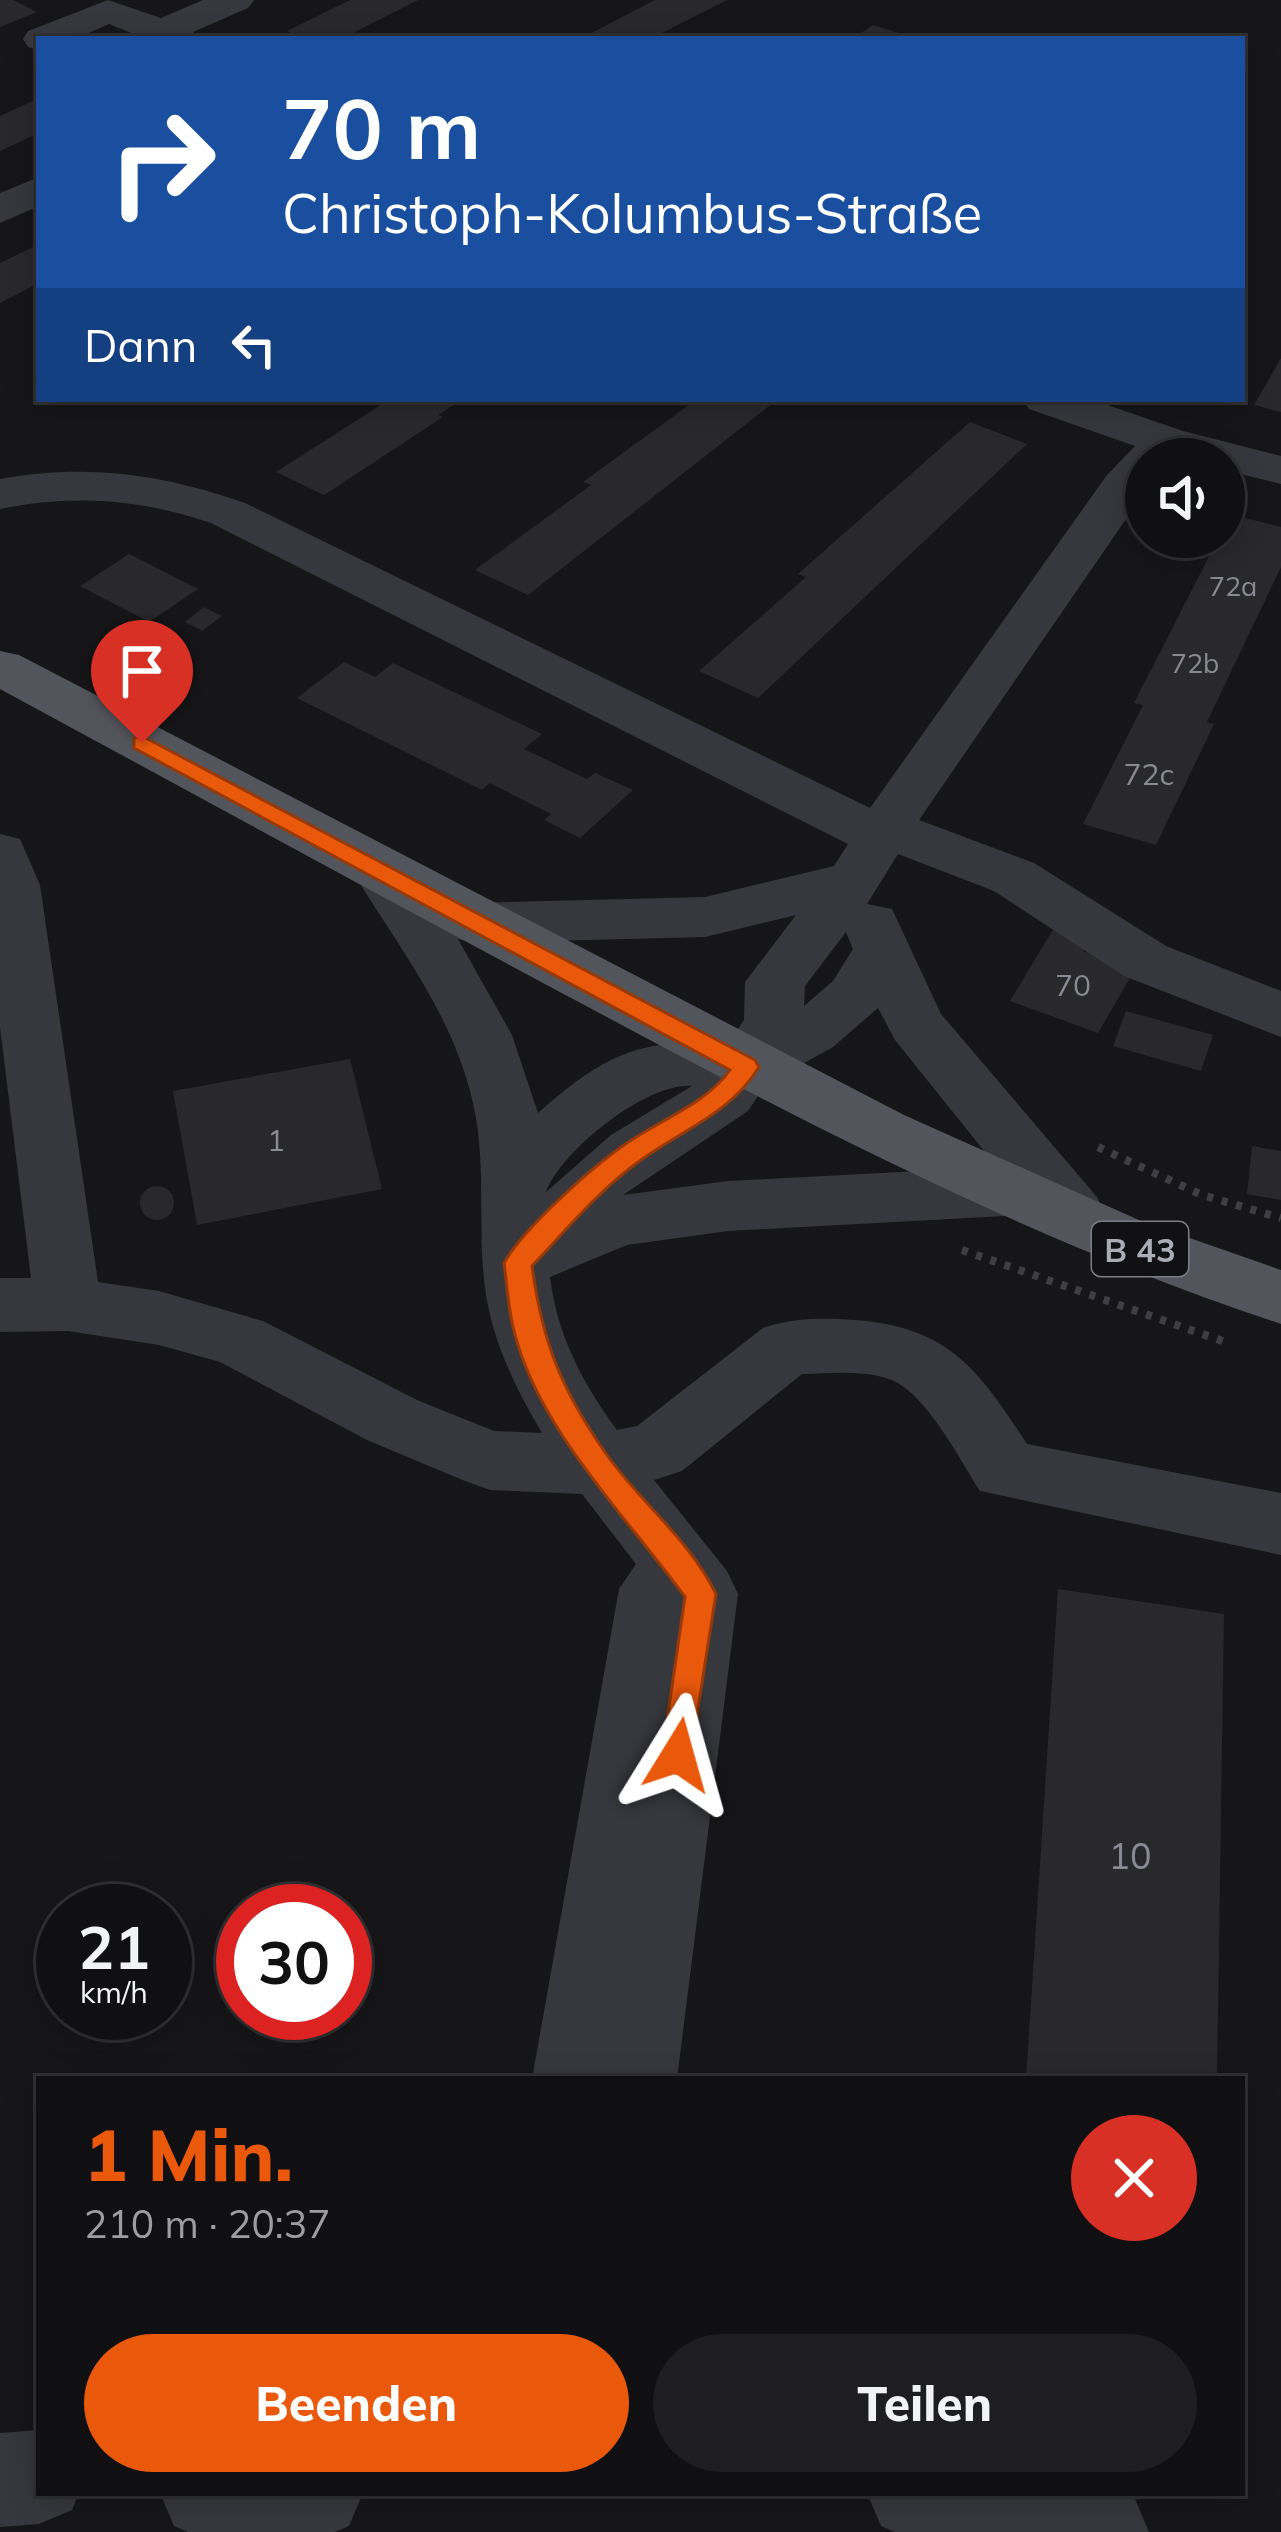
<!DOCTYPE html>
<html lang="de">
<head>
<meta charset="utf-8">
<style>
  :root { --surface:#101012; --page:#1e1e20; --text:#f1f3f6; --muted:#9c9d9f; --line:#303032; --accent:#ea580c }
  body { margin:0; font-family:Mulish,sans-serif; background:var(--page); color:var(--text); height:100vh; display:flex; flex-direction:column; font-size:45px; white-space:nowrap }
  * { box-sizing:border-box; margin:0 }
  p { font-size:39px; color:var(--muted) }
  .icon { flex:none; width:66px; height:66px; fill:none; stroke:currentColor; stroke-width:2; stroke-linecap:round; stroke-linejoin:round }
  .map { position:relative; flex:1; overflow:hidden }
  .details { position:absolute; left:36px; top:2076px; width:1209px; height:420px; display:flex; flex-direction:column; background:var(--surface); border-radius:0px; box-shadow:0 6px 30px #0003,0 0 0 3px var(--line) }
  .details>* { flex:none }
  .banner { position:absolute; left:36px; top:36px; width:1209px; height:366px; border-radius:0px; box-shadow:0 6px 30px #0003,0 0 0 3px var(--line); background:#1a4fa0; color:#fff; overflow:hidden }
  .tools { position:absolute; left:1125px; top:438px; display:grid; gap:24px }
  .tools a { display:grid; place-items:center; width:120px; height:120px; border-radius:50%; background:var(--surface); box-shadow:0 6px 30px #0003,0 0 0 3px var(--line); font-size:60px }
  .speed { position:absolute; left:36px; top:1884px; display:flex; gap:24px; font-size:60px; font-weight:700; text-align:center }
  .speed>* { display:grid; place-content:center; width:156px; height:156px; border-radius:50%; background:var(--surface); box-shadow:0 6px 30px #0003,0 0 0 3px var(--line); line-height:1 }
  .speed small { font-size:30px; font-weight:400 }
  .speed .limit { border:18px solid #d22; background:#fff; color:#111 }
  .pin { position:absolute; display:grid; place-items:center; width:102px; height:102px; color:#fff; margin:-123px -51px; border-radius:50% 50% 50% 0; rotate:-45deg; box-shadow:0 0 12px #0007 }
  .pin .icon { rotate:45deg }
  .me { position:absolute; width:132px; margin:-66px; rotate:8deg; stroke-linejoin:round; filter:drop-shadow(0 0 9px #0008) }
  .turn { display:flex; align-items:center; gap:42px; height:252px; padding:0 48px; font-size:54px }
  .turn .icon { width:156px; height:156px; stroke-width:2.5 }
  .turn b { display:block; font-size:84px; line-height:102px }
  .then { display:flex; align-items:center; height:114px; padding:0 48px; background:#0003; gap:24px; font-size:45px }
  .round { display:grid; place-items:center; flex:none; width:126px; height:126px; border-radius:63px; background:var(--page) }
  .overview { display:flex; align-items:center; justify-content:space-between; height:204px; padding:0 48px }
  h1 { font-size:72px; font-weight:800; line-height:90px; color:var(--accent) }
  .button { display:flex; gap:24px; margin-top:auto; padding:24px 48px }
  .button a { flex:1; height:138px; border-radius:72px; background:var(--accent); color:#fff; font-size:48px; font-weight:800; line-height:138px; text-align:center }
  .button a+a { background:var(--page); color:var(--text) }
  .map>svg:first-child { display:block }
  .building { fill:#29292c }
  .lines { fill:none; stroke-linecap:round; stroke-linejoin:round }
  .path { stroke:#3d3f44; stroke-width:8; stroke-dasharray:6 9; stroke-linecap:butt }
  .minor { fill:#37383d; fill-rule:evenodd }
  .major { fill:#53555c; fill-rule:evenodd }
  .route { fill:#ea580c; stroke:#983908; stroke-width:3 }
  .labels { text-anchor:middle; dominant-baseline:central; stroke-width:12; stroke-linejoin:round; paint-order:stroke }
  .far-number-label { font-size:27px; fill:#888b94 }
  .number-label { font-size:30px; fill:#888b94 }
  .shield { fill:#111113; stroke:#7b7e86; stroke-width:3 }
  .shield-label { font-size:33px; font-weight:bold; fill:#a8adb8 }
  .near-number-label { font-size:36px; fill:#888b94 }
</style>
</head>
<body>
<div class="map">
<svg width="1281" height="2532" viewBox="0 0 1281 2532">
  <rect width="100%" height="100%" fill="#161618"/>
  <path class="building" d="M0 0H13L37 12 0 27Z
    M350 0H418L341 39H306L287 31Z
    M655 0H727L650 39H580Z
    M873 25 915 38V39H852Z
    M39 98V133L0 151V116Z
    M39 244V283L0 303V263Z
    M1281 358V412L1254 405Z
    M390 399H463L438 415 443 417 324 495 276 472Z
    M697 399H778L528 595 475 570 591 485 583 482Z
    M970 422 1027 444 758 698 699 671 806 577 798 574Z
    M1230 514 1281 527V567L1207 722 1214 724 1156 845 1083 824 1143 705 1134 703 1219 537H1224Z
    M129 554 198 589 149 622 80 586Z
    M204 607 222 616 202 631 185 622Z
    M344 662 375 677 393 663 542 734 524 749 587 779 595 773 633 790 580 838 544 820 551 814 490 783 482 790 297 698Z
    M1054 928 1089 940 1083 951 1135 969 1098 1033 1010 1001Z
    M1126 1011 1213 1035 1201 1071 1113 1046Z
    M350 1059 382 1189 197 1225 173 1091Z
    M1252 1146 1281 1151V1200L1247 1194Z
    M140 1203a17 17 0 1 1 34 0a17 17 0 1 1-34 0Z
    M1058 1589 1224 1614 1217 2079H1026Z"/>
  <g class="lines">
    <path class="path" d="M1098 1147 1202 1195 1281 1218
      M962 1250 1231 1344"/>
    <path class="minor" d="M108 0 161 18 203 0H254L248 8 193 32 198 39H146L109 24 75 39H39V50L28 47 23 39 28 31Z
      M39 177V206L0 223V193Z
      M1022 399H1090L1183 431 1281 456V484L1224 470V459H1146V490L919 820 1034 863 1166 946 1281 991V1037L1124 976 994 891 898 854 867 904 892 909 941 1014 1097 1197 1106 1215 1097 1233C1062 1244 1050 1232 1029 1205L1004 1216 728 1231 627 1245 550 1277C557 1335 583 1384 617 1430L637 1426 763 1328C794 1317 823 1318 855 1320 949 1327 979 1370 1027 1444L1281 1493V1555L980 1491C961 1461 924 1390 889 1379 864 1370 829 1373 802 1374L682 1471 654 1480 727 1571 738 1594 677 2079H532L619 1589 636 1564 582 1494 490 1490 465 1481 367 1440 220 1362 159 1345 68 1331 0 1332V1278H31L0 1027V834L20 839 40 885 98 1282 159 1291 263 1321 417 1400 494 1431 542 1433C516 1389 491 1339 485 1287 477 1226 487 1164 473 1103 453 1015 400 949 354 874L363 860C411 847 422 886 446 921L453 909 474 903 705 897 834 866 848 844 211 523C140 499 74 494 0 509V479C86 463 163 474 245 503L870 808 1107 475 1135 446 1029 409ZM796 915 745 982 744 1020 727 1045C640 1036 602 1056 538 1113L512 1035 458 939 474 943 705 937ZM846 932 853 949 833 981 804 1006 805 986ZM878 1008 895 1040 997 1167 728 1181 623 1195 748 1111 766 1084 833 1047ZM692 1086 611 1135 546 1192C561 1151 647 1082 692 1086Z
      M39 2430V2493H79L72 2510 39 2524 0 2527V2433Z
      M160 2493H363L349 2526 335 2532H188L174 2526Z
      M867 2493H1122L1135 2499 1149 2532H895L881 2526Z"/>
    <path class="major" d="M0 651 19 655 904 1115 1141 1221 1281 1270V1324C1039 1244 814 1128 590 1008 392 903 196 795 0 689Z"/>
  </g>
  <path class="route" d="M142 736 755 1060 759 1067C731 1113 684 1129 641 1160 600 1189 567 1229 532 1266 542 1342 562 1391 607 1455 640 1502 690 1540 716 1594L689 1766 678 1770 667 1766 662 1755 685 1597C626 1516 536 1427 513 1327 508 1306 507 1284 504 1263 523 1229 591 1168 624 1145 659 1120 705 1105 730 1070L134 748V738Z"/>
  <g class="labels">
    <g class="far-number-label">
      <text x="1233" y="586">72a</text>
      <text x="1195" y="663">72b</text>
    </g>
    <g class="number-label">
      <text x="1149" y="774">72c</text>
      <text x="1073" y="985">70</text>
      <text x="276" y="1140">1</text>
    </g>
    <rect class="shield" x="1092" y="1222" width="96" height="54" rx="9"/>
    <g class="shield-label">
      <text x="1140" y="1249">B 43</text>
    </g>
    <g class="near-number-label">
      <text x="1130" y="1855">10</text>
    </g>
  </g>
</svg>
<div class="tools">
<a><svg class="icon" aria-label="sound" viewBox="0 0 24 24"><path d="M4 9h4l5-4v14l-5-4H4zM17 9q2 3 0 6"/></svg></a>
</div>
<div class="speed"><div>21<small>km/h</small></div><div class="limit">30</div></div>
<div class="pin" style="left:142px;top:743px;background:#d93025"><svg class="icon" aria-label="arrive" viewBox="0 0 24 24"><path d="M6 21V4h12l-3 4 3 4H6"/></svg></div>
<svg class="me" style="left:678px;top:1755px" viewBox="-20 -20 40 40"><path d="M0-17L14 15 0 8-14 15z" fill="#ea580c" stroke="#fff" stroke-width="4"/></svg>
<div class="banner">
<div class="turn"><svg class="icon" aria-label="right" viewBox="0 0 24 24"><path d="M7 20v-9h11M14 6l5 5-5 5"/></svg><div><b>70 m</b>Christoph-Kolumbus-Straße</div></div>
<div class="then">Dann<svg class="icon" aria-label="left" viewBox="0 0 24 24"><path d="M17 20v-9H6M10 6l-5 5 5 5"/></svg></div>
</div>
<section class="details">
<div class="overview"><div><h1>1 Min.</h1><p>210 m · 20:37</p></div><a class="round" style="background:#d93025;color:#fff"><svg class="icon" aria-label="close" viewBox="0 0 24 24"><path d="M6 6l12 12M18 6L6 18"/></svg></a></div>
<div class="button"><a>Beenden</a><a>Teilen</a></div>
</section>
</div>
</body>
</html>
